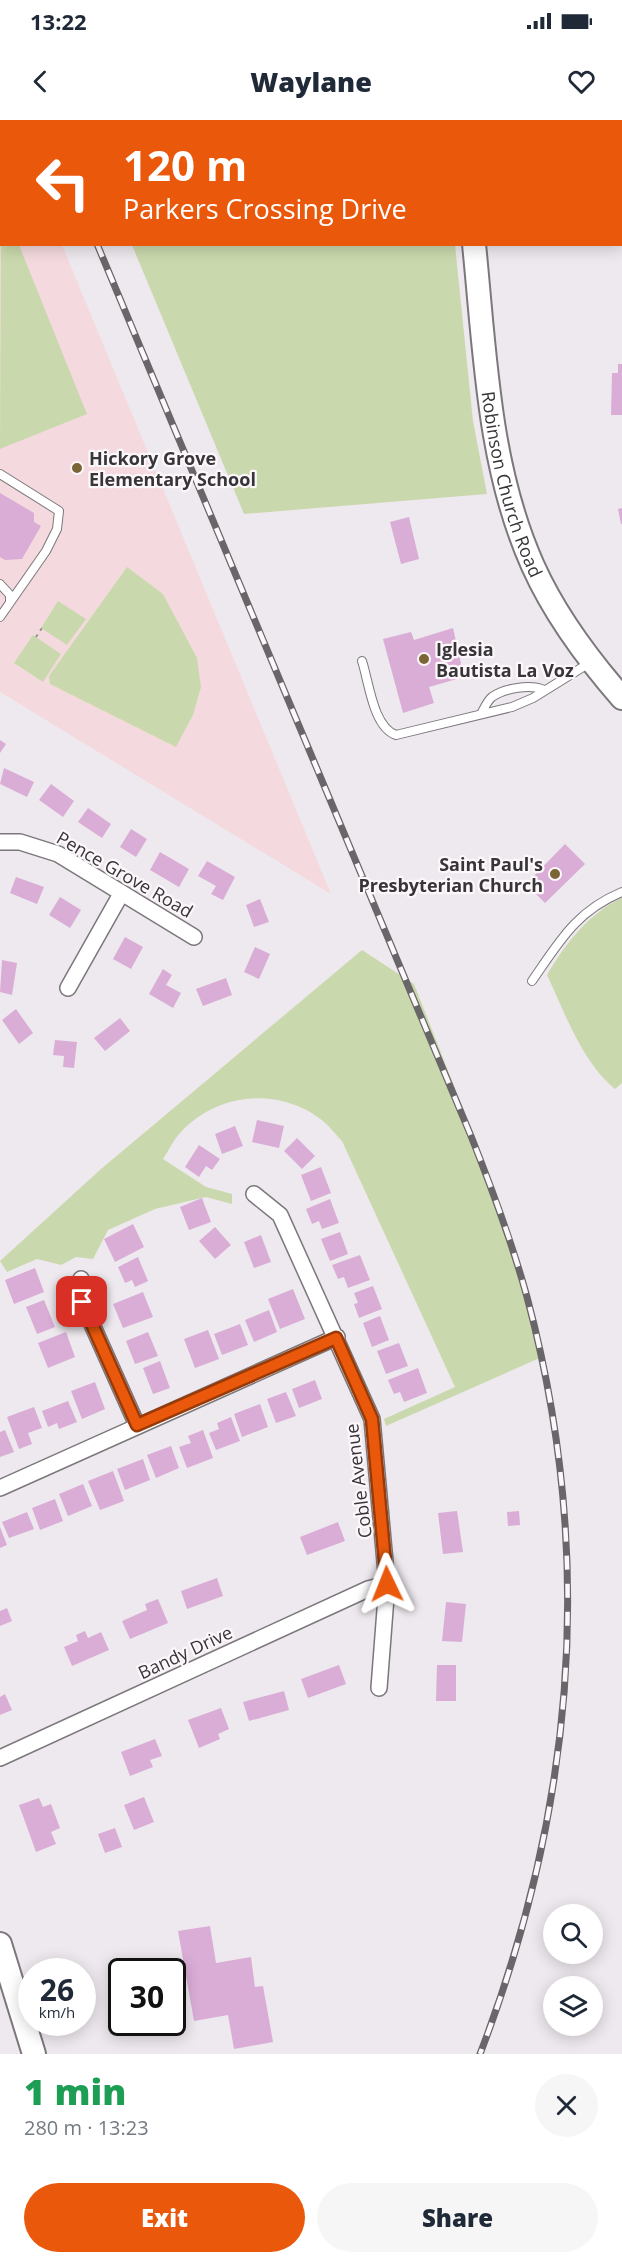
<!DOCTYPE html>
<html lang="en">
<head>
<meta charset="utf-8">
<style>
  :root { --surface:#fff; --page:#f6f6f7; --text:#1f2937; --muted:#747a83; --accent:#ea580c }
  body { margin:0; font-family:"Open Sans",sans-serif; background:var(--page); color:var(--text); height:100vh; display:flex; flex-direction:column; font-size:22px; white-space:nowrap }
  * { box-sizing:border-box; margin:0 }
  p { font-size:20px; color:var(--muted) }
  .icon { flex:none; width:33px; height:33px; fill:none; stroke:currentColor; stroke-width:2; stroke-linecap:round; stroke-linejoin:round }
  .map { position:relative; height:1934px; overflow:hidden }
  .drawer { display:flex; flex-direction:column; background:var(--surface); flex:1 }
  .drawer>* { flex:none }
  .top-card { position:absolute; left:0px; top:0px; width:622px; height:126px; box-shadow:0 3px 15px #0003; background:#ea580c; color:#fff; overflow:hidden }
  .buttons { position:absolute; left:543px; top:1784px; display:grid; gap:12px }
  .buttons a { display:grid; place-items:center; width:60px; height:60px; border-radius:50%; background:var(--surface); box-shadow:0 3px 15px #0003; font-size:30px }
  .speed { position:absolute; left:18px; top:1838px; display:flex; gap:12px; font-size:30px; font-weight:700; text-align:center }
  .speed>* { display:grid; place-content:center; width:78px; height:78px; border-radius:50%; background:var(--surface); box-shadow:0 3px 15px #0003; line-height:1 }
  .speed small { font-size:15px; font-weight:400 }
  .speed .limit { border:3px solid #111; border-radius:9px; background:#fff; color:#111 }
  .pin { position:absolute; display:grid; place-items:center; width:51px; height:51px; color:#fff; margin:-26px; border-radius:12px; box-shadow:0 3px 9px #0006 }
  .me { position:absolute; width:66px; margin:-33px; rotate:358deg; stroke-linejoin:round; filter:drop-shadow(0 0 4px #0008) }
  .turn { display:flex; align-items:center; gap:21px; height:126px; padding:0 24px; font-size:27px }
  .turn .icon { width:78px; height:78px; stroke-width:2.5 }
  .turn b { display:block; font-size:42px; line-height:51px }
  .round { display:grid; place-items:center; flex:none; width:63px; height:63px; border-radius:32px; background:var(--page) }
  .head { display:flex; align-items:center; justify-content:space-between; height:102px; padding:0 24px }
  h1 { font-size:36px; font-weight:800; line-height:45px; color:#1e9e55 }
  .action { display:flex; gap:12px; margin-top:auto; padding:12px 24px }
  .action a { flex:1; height:69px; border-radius:36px; background:var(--accent); color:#fff; font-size:24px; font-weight:800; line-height:69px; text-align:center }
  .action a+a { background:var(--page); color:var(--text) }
  .status { display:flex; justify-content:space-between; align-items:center; height:42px; padding:0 30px; background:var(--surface); direction:ltr }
  .status svg { height:16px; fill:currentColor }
  header { display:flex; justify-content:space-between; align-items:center; height:78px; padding:0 24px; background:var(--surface); font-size:27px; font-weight:800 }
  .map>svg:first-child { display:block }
  .education { fill:#f4dade }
  .green { fill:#cad9ad }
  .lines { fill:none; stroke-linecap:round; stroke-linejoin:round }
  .stream { stroke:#83a9c3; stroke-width:4.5 }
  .building { fill:#daadd7 }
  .lane-casing { stroke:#7b777b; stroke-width:10 }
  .street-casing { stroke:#7b777b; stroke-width:18 }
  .secondary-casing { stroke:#7b777b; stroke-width:26 }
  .path { stroke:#969296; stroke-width:2; stroke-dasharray:3 4.5; stroke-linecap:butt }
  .lane { stroke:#fff; stroke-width:8 }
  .street { stroke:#fff; stroke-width:15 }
  .secondary { stroke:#fff; stroke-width:22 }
  .rail-casing { stroke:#686668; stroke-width:7 }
  .rail { stroke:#fcf7fb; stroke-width:4.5; stroke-dasharray:14; stroke-linecap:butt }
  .route-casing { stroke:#983908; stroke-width:15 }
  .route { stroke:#ea580c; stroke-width:10 }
  .poi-dot { fill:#7b6535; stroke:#fcf7fb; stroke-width:2 }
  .labels { text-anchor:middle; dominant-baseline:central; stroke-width:4.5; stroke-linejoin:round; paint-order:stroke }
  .poi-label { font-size:18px; font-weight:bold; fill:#373537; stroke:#fcf7fb; text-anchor:start }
  .street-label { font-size:18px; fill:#373537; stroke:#fcf7fb }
</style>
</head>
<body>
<div class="status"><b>13:22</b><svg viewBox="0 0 49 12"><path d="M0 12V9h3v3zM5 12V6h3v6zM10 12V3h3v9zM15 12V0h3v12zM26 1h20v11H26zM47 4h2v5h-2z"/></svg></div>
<header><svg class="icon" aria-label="back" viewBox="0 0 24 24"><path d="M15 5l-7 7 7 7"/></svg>Waylane<svg class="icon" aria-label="heart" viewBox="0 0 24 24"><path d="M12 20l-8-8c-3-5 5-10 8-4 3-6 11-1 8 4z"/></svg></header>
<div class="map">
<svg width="622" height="1934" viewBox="0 0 622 1934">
  <rect width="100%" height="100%" fill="#eee9ee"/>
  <path class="education" d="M0 0 11 1 2 2V124L62 125 331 774 0 572Z"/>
  <path class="green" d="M80 0H444V1L81 2Z
    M1 116 2 124 19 125 87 294 0 329Z
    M132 125H455L473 301 487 374 244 394Z
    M127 447 163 474 197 538 201 567 193 595 176 627 50 564 49 556Z
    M58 481 86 499 67 525 41 508Z
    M33 515 61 534 43 562 14 543Z
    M622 778V963L615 969C582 942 565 893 547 855 565 824 589 793 622 778Z
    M362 830 414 864 504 1093 522 1152 542 1237 386 1306 384 1299 455 1267 342 1021C335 1014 328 1004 319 998 277 967 217 973 181 1012 174 1019 169 1030 163 1039L206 1067 232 1074V1084L206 1077 155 1089 108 1110 93 1139 76 1137 61 1145 37 1139 7 1152 0 1141 101 1049Z"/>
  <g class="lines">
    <path class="stream" d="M231 2 235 0"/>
  </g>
  <path class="building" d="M618 244H622V295H611L612 253H618Z
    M0 373 34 393V402L41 406 22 439 5 440 0 437Z
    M622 388V404H621L618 389Z
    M409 397 419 439 401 444 390 402Z
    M453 508 464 557 429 567 434 583 403 593 383 519 411 512 414 520Z
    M0 620 6 624 0 633Z
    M4 648 34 662 27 677 0 664Z
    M51 664 74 681 63 697 39 680Z
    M88 688 111 704 102 718 78 702Z
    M131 709 147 719 136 737 120 727Z
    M565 724 585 744 545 783 526 764Z
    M160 732 189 749 179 767 150 750Z
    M207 741 235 757 223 780 211 774 216 766 198 756Z
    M16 757 44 767 37 784 10 773Z
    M60 777 81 790 70 808 49 795Z
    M260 779 269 802 254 807 246 785Z
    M125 817 143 827 131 849 113 839Z
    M255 827 270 834 259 859 244 852Z
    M2 840 17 843 12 875 0 872Z
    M163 849 172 855 166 865 181 873 173 888 149 874Z
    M226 858 232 875 203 886 196 869Z
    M16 889 33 913 19 924 2 900Z
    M120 898 130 911 105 931 94 918Z
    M55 920 77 922 74 948 63 947 64 936 53 935Z
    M257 1000 284 1006 279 1028 252 1022Z
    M235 1006 243 1026 222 1034 215 1014Z
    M297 1018 315 1036 302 1049 284 1031Z
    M199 1025 220 1039 212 1050 206 1046 199 1057 185 1047Z
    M321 1047 331 1073 311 1081 301 1055Z
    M202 1078 211 1102 189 1110 180 1087Z
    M330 1079 339 1103 322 1109 319 1101 312 1104 306 1089Z
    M133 1104 144 1127 115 1142 104 1119Z
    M215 1107 231 1125 215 1139 199 1121Z
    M340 1112 348 1134 330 1141 321 1119Z
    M261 1115 271 1142 254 1148 244 1122Z
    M360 1135 370 1160 348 1168 344 1157 338 1159 332 1145Z
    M138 1137 148 1161 135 1167 132 1160 125 1163 118 1147Z
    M35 1148 44 1172 14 1184 5 1160Z
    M373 1166 382 1189 359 1198 354 1184 358 1183 354 1173Z
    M293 1169 305 1199 280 1209 268 1179Z
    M143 1172 153 1197 123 1208 113 1184Z
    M44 1180 55 1207 37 1214 26 1187Z
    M269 1190 277 1212 254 1222 245 1200Z
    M380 1196 389 1220 372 1227 363 1203Z
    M240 1204 248 1225 222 1235 214 1214Z
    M208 1210 219 1239 195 1248 184 1219Z
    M66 1212 75 1237 48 1248 38 1223Z
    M148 1212 158 1236 135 1244 126 1221Z
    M399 1223 408 1246 386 1254 377 1231Z
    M160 1241 170 1268 153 1274 143 1248Z
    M418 1248 427 1273 404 1282 400 1272 394 1274 388 1260Z
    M315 1260 322 1279 299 1288 292 1269Z
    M95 1262 105 1289 82 1299 71 1271Z
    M286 1272 296 1296 276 1303 267 1279Z
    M68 1281 77 1302 59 1309 57 1303 48 1307 42 1291Z
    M260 1284 268 1307 242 1317 234 1294Z
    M34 1287 42 1308 28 1313 32 1324 19 1329 7 1297Z
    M231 1297 240 1321 216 1330 209 1313 219 1309 217 1303Z
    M5 1310 14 1332 0 1337V1312Z
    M203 1310 213 1338 187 1348 179 1327 191 1323 188 1316Z
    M171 1326 179 1348 156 1358 147 1335Z
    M143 1339 150 1360 125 1370 117 1349Z
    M113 1351 124 1381 100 1390 88 1361Z
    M83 1364 92 1386 68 1396 59 1374Z
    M55 1379 63 1401 40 1410 32 1388Z
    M457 1391 463 1432 443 1434 438 1393Z
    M519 1391 520 1405 508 1406 507 1392Z
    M27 1392 34 1409 9 1418 2 1402Z
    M338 1402 345 1421 307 1435 300 1417Z
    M0 1407 7 1425 0 1428Z
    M217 1458 223 1476 187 1489 181 1471Z
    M158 1479 168 1503 130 1519 122 1501 147 1490 145 1484Z
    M446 1482 466 1484 462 1522 442 1521Z
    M7 1488 12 1501 0 1506V1491Z
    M85 1511 88 1518 101 1512 109 1530 72 1546 64 1527 78 1521 76 1515Z
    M339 1545 346 1564 308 1578 301 1559Z
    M437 1545H456V1581H436Z
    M284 1571 289 1590 249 1601 243 1582Z
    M5 1574 12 1590 0 1595V1577Z
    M221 1588 229 1609 218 1614 220 1619 199 1628 188 1600Z
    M155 1619 162 1636 150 1640 153 1647 130 1656 121 1632Z
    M144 1677 154 1702 134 1710 124 1685Z
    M39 1678 43 1687 51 1684 60 1708 51 1712 56 1724 36 1732 19 1685Z
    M115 1708 122 1727 105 1733 98 1714Z
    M210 1806 216 1843 251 1837 255 1867 263 1866 273 1922 234 1929 228 1895 194 1901 178 1811Z"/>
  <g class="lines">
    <g class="lane-casing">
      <path id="lane" d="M0 354 59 391 57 409 46 431 0 497
        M0 464 10 475V482
        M362 541C369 562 373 607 396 615L512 587 533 578 591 542
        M481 594C484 589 487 581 492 577 504 568 531 564 544 570
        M532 861C559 822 576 791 622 772"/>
    </g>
    <g class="street-casing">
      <path id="street" d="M0 722H20L58 734 194 817
        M68 868 121 774
        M254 1074 280 1095 372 1299 387 1464 379 1568
        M81 1159 82 1182 137 1305
        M0 1368 337 1217
        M0 1638 368 1469 387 1464"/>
    </g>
    <g class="secondary-casing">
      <g id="secondary">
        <path d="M463 0V2"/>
        <path id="s1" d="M474 124C485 232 488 346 533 446 555 495 587 538 622 578"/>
        <path d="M0 1824 34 1934"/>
      </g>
    </g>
    <path class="path" d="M36 517 42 508"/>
    <use href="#lane" class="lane"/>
    <use href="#street" class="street"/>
    <use href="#secondary" class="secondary"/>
    <g class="rail-casing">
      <path id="rail" d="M45 0V2
        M97 124 471 1016C492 1069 512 1122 527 1177 596 1434 575 1687 480 1934"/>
    </g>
    <use href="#rail" class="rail"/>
  </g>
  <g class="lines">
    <g class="route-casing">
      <path id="route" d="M82 1182 137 1305 336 1218 372 1299 387 1464"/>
    </g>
    <use href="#route" class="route"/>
  </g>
  <g class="poi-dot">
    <circle cx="77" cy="348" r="6"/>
    <circle cx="424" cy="539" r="6"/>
    <circle cx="555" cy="754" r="6"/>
  </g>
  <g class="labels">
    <g class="poi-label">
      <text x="89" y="338">Hickory Grove<tspan x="89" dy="21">Elementary School</tspan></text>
      <text x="436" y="529">Iglesia<tspan x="436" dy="21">Bautista La Voz</tspan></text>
      <text x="543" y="744" text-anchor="end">Saint Paul's<tspan x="543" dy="21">Presbyterian Church</tspan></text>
    </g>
    <g class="street-label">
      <text stroke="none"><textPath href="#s1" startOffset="244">Robinson Church Road</textPath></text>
      <text transform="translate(125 754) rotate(30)">Pence Grove Road</text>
      <text transform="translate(358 1361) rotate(-97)">Coble Avenue</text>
      <text transform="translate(185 1532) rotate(-25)">Bandy Drive</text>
    </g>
  </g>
</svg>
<div class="buttons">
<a><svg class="icon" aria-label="search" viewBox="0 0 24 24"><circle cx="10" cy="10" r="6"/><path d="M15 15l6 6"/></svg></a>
<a><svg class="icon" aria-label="layers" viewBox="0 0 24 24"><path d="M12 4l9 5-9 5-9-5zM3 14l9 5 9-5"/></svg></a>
</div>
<div class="speed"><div>26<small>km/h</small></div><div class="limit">30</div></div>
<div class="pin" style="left:82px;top:1182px;background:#d93025"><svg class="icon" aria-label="arrive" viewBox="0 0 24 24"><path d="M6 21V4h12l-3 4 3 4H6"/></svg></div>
<svg class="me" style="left:387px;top:1464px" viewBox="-20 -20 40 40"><path d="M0-17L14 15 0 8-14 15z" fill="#ea580c" stroke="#fff" stroke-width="4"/></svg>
<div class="top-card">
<div class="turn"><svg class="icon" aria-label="left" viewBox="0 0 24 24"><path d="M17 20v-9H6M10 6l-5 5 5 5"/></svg><div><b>120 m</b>Parkers Crossing Drive</div></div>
</div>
</div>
<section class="drawer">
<div class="head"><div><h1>1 min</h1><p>280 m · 13:23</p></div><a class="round"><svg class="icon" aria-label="close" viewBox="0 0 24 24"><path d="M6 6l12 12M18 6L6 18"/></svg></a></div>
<div class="action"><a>Exit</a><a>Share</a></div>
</section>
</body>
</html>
